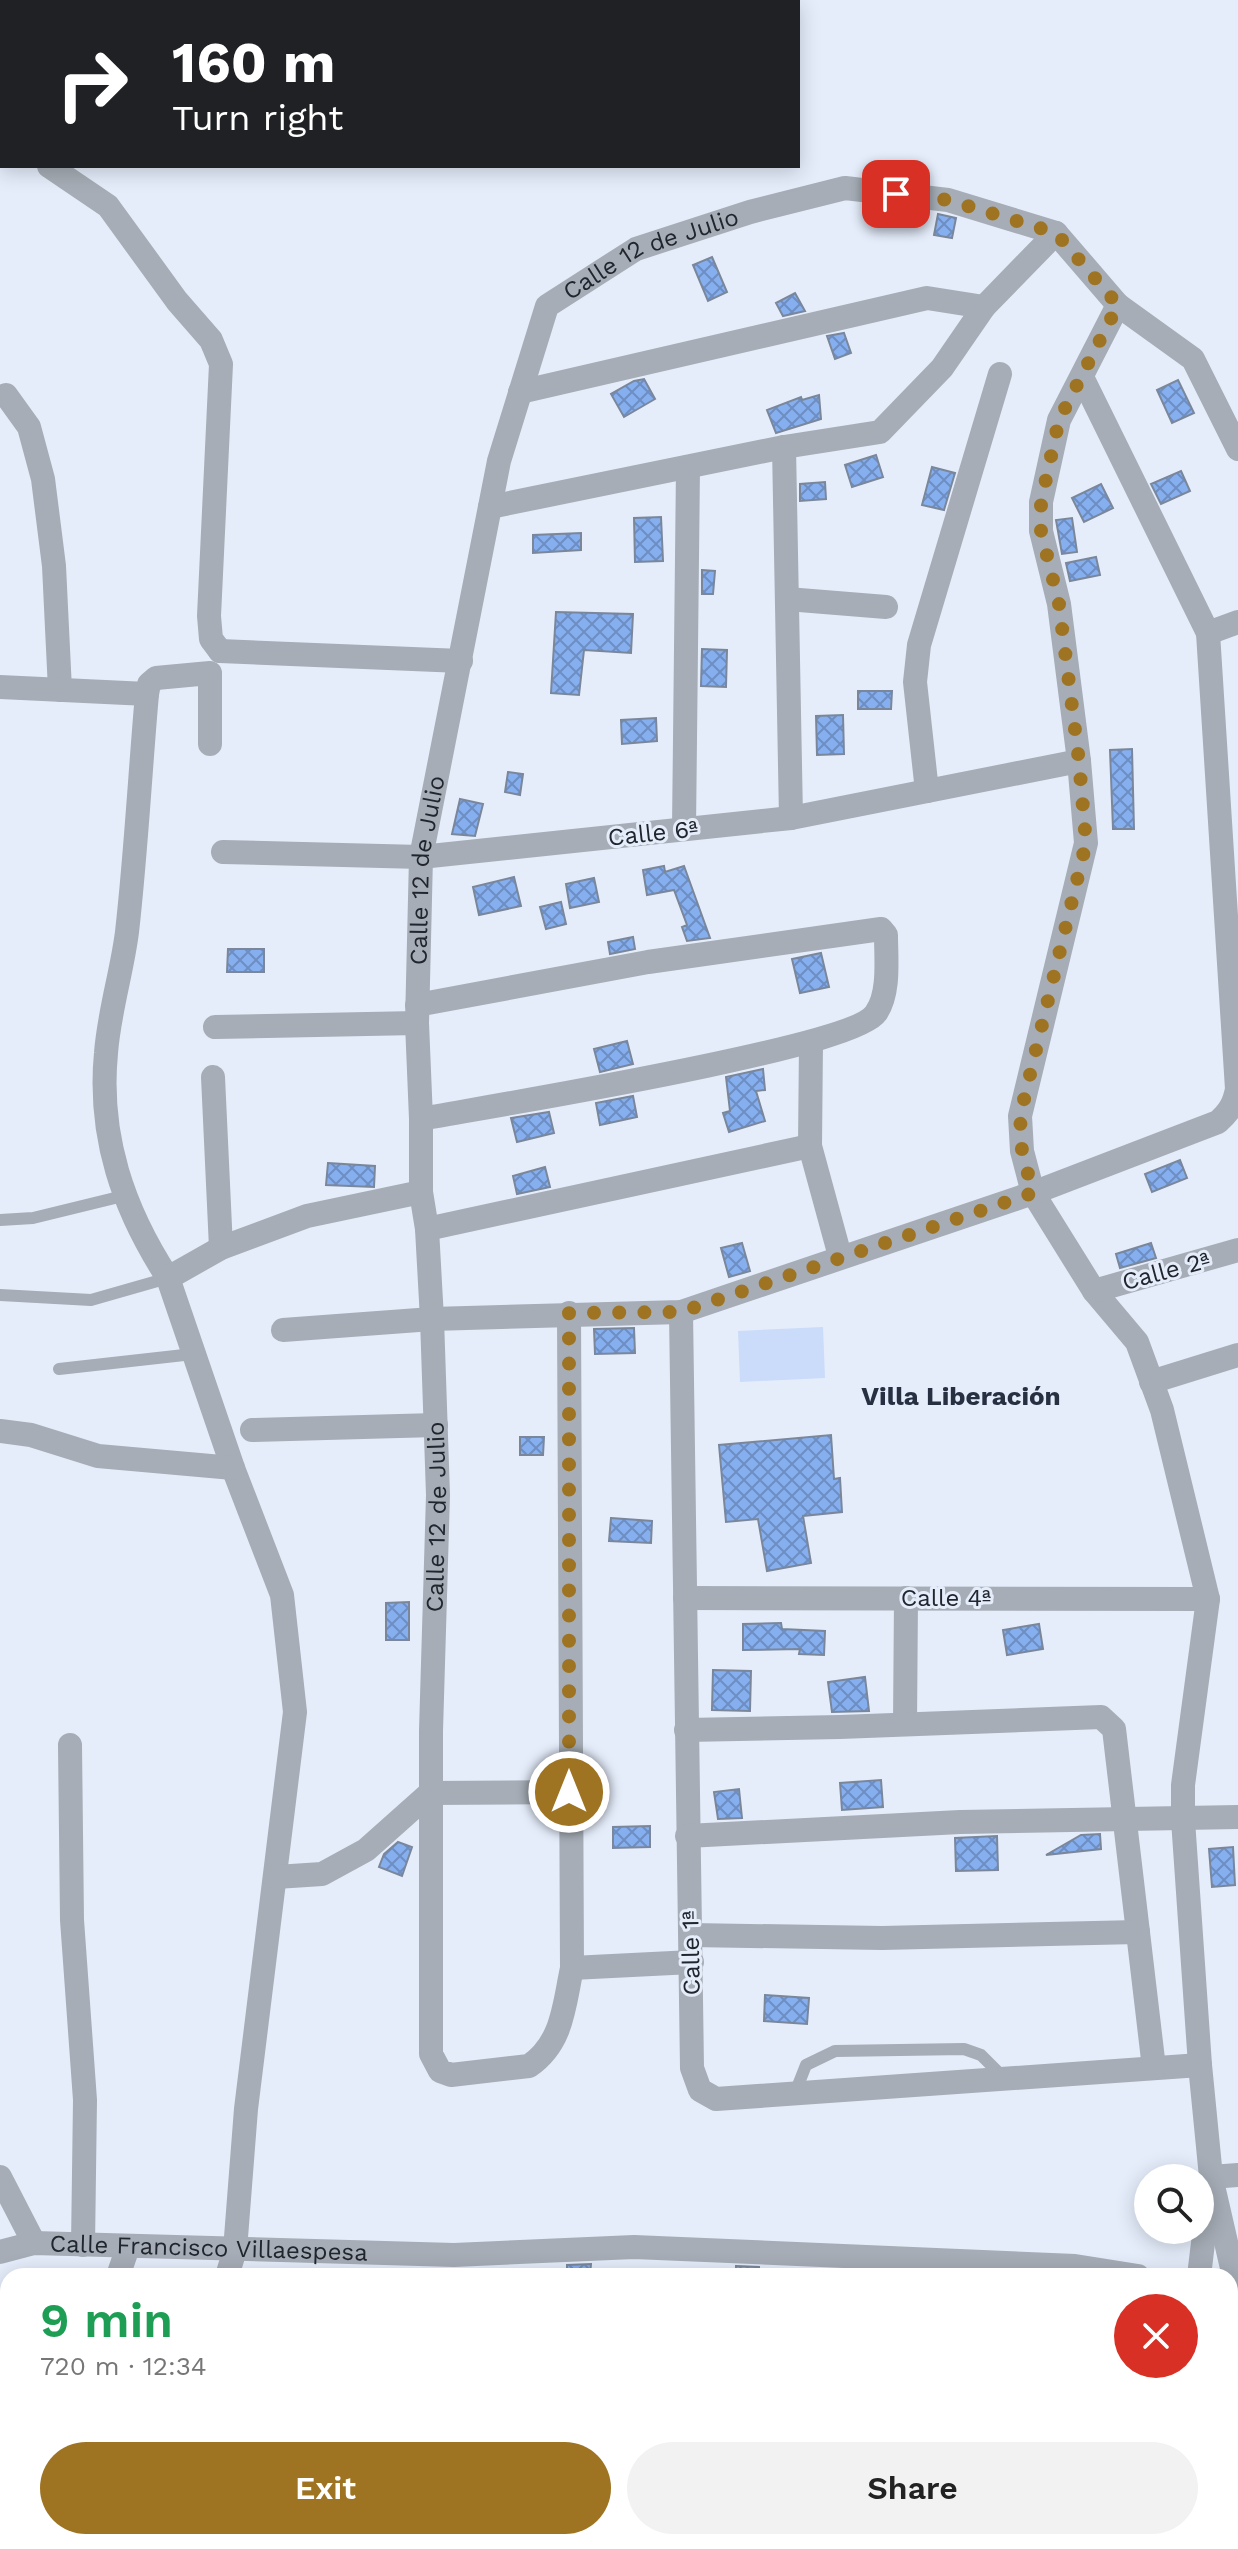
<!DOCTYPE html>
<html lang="en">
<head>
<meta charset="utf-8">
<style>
  :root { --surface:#fff; --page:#f2f2f2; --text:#222; --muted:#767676; --accent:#9e7423 }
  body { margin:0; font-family:"Work Sans",sans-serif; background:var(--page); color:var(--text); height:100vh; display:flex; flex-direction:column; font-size:30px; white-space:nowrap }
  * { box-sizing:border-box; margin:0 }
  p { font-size:26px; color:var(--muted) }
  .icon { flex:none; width:44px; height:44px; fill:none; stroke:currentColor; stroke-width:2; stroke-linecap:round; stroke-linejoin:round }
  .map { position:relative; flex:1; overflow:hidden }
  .drawer { position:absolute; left:0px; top:2268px; width:1238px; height:282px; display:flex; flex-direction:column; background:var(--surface); border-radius:24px 24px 0 0; box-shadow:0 4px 20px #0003 }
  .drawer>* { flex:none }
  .guide { position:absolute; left:0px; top:0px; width:800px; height:168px; box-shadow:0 4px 20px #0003; background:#202124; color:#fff; overflow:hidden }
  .tools { position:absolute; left:1134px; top:2164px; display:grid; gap:16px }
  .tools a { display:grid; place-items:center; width:80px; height:80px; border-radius:50%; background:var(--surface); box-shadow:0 4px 20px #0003; font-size:40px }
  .pin { position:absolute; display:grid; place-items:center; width:68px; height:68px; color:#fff; margin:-34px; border-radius:16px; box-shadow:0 4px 12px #0006 }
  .me { position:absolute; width:88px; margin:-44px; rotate:0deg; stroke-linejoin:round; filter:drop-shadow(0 0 6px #0008) }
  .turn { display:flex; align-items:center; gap:28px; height:168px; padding:0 40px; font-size:36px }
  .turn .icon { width:104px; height:104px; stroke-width:2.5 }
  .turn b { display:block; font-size:56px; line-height:68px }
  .round { display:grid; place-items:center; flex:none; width:84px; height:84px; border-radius:42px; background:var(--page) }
  .summary { display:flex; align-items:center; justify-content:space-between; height:136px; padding:0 40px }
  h1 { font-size:48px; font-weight:600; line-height:60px; color:#1e9e55 }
  .button { display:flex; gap:16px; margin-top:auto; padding:16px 40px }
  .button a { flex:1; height:92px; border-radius:48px; background:var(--accent); color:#fff; font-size:32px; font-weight:600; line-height:92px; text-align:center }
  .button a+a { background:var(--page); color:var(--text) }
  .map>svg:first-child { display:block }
  .garden { fill:#cadcf9 }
  .building { fill:url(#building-cross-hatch); stroke:#7a879b; stroke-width:2 }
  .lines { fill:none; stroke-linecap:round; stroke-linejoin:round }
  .service { stroke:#a6adb6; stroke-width:12 }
  .minor { stroke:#a6adb6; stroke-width:24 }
  .route { stroke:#9e7423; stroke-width:14; stroke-dasharray:0 25.2 }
  .labels { text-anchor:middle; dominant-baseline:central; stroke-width:6; stroke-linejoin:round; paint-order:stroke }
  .street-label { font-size:24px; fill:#21262e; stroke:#e5edfb }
  .neighbourhood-label { font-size:26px; font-weight:bold; fill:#263041; stroke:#e5edfb }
</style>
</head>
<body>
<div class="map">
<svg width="1238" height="2549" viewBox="0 0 1238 2549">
  <defs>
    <pattern id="building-cross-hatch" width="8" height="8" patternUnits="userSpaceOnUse" patternTransform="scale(2)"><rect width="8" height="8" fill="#86afef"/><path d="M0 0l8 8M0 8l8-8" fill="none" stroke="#6d8ec2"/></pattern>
  </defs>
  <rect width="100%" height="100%" fill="#e5edfb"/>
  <path class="garden" d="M823 1327 825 1378 740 1382 738 1331Z"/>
  <path class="building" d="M938 214 956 218 952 238 934 235Z
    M712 257 727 292 708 301 693 265Z
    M795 293 805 311 783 316 776 303Z
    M844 333 851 353 835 359 827 336Z
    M644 379 655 399 624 417 611 394 634 381Z
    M1178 380 1194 413 1172 423 1157 390Z
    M819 395 821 419 776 433 767 410 801 397 802 400Z
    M876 455 883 477 852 487 845 465Z
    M932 467 955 473 944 510 922 505Z
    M1181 471 1190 491 1161 504 1151 484Z
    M825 482 826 499 800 501V484Z
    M1101 484 1113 508 1084 522 1072 498Z
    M661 517 663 561 635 562 634 518Z
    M1072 518 1077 552 1062 554 1056 520Z
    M581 533V550L533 553V535Z
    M1096 557 1100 575 1070 581 1066 563Z
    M702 570 715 571 713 594H702Z
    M556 612 633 614 631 653 584 650 579 695 551 693Z
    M702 649 727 650 726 687 701 686Z
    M858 691H892L891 709H858Z
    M843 715 844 754 817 755 816 716Z
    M656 718 657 741 622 744 621 720Z
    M1132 749 1134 829H1113L1110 750Z
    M508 772 523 774 520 795 505 792Z
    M460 799 483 804 475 836 452 834Z
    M664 866 665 872 684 866 710 938 687 941 682 927 687 925 674 890 647 895 643 870Z
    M514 877 521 906 479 915 473 887Z
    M594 878 599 902 570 908 566 884Z
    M561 902 566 924 546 929 540 907Z
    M633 937 635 949 610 954 608 942Z
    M228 949H264V972H227Z
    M821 953 829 987 800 993 792 959Z
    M627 1041 633 1064 600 1072 594 1049Z
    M763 1069 765 1090 756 1091 765 1121 729 1132 723 1113 730 1111 726 1077Z
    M633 1096 637 1117 600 1125 596 1103Z
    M549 1112 554 1133 517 1142 511 1118Z
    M1180 1160 1187 1178 1152 1192 1145 1174Z
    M328 1163 375 1166 374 1187 326 1185Z
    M545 1167 550 1187 517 1194 513 1176Z
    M742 1243 750 1271 729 1277 721 1248Z
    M1151 1243 1156 1258 1120 1268 1116 1254Z
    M634 1328 635 1353 595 1354 594 1329Z
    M831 1435 834 1479 840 1478 842 1512 803 1516 811 1563 767 1571 758 1519 726 1522 719 1445Z
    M520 1437H544L543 1455H520Z
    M611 1518 652 1521 651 1543 609 1541Z
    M409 1602V1640H386V1603Z
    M781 1623 782 1629 825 1631 824 1655 799 1654 800 1649 743 1650V1624Z
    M1039 1624 1043 1649 1007 1655 1003 1630Z
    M713 1670 751 1671 750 1711 712 1710Z
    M865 1677 869 1711 832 1712 828 1682Z
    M881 1780 883 1807 842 1810 840 1783Z
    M739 1789 742 1818 718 1819 714 1792Z
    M650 1826V1847L613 1848V1827Z
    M1100 1834 1101 1849 1046 1855 1081 1835Z
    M997 1836 998 1870 956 1871 955 1838Z
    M398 1842 412 1847 402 1876 379 1867 384 1854Z
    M1233 1847 1235 1885 1212 1887 1209 1849Z
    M765 1995 809 1998 807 2024 764 2021Z
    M591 2264 590 2276H567V2265Z
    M736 2266 759 2267V2276H736Z"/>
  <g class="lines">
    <path class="service" d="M0 1220 33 1218 123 1196
      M0 1295 91 1300 168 1278
      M59 1369 193 1354
      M795 2093 806 2065 835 2051 964 2049 981 2055 1004 2078"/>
    <g class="minor">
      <path d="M0 133 2 135"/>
      <path d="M49 166 108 206 177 301 211 340 221 364 209 616 211 639 220 651"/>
      <path d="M1118 305 1059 420 1041 502V531L1059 604 1079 761 1086 843 1020 1116 1022 1151 1033 1193 1094 1291 1137 1342 1162 1410 1208 1599 1183 1785V1820L1200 2065 1211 2177 1199 2276"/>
      <path d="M520 392 927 298 984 307"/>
      <path d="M6 395 29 427 43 479 54 566 60 690"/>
      <path d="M784 447 791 818"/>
      <path d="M490 507 784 447 880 432 942 368 984 307 1056 233"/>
      <path d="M787 599 886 607"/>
      <path d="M1208 633 1238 622"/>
      <path d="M220 651 461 661"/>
      <path d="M0 687 147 694"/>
      <path d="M210 744V673L156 678 149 684 147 694C140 773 136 853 127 932 122 972 109 1012 106 1053 98 1136 123 1209 168 1278L233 1468 282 1595 295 1712 246 2109 235 2250 227 2276"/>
      <path d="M927 791 915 682 919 645 1000 374"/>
      <path d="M684 829 688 467"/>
      <path d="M223 852 421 857 791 818 1079 761"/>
      <path d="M417 1005 648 962 881 929 886 935C886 959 890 993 876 1013 853 1048 485 1107 421 1119"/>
      <path d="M215 1027 417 1023"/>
      <path d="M811 1042 810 1146 840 1256"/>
      <path d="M213 1077 221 1248"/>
      <path d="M427 1229 810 1146"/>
      <path d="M168 1278 221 1248 307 1216 421 1192"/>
      <path d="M1094 1291 1238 1250"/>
      <path d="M681 1312 692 2068 700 2090 716 2099 1200 2065"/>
      <path id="s1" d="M569 1313 572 1968C564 2005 563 2043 529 2066L451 2075 440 2071 431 2054V1731L438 1495 432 1319 427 1229 421 1192V1119L417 1023 421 857 499 461 547 306 636 249 750 212 845 188 948 200 1056 233 1118 305 1193 359 1238 449"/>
      <path d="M283 1330 432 1319 681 1312 1033 1193 1218 1122C1230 1111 1234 1104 1237 1089L1208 633 1082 377"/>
      <path d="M1151 1382 1238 1355"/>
      <path d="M252 1430 436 1425"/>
      <path d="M0 1431 31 1435 98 1456 233 1468"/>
      <path d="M685 1598 1208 1599"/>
      <path d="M905 1724 906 1598"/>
      <path d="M686 1730 840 1727 1101 1717 1114 1729 1154 2068"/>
      <path d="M70 1745 72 1920 85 2100 83 2245"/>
      <path d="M687 1836 960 1822 1238 1817"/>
      <path d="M276 1877 322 1874 366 1850 430 1793 569 1792"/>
      <path d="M691 1935 882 1938 1138 1932"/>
      <path d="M572 1968 692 1962"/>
      <path d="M0 2177 34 2243"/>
      <path id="s2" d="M0 2252 34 2243 454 2255 634 2247 1075 2266 1138 2276"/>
      <path d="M118 2276 128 2247"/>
      <path d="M1235 2281 1211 2177 1238 2175"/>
      <path d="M0 2473 8 2462"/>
      <path d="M0 2538H8"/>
      <path d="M821 2542 822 2549"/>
      <path d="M884 2542 885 2549"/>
      <path d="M80 2549 84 2542"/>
      <path d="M524 2549 525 2542"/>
      <path d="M629 2549 630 2542"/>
      <path d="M724 2549 725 2542"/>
      <path d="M999 2549 1000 2542"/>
      <path d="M1113 2549V2542"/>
    </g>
  </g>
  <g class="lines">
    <path class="route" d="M569 1792V1313L681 1312 1033 1193 1022 1151 1020 1116 1086 843 1079 761 1059 604 1041 531V502L1059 420 1118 305 1056 233 948 200 896 194"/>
  </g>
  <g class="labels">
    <g class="street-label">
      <text stroke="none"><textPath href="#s1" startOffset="2756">Calle 12 de Julio</textPath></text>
      <text transform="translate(653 833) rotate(-6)">Calle 6ª</text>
      <text stroke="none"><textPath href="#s1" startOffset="2060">Calle 12 de Julio</textPath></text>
      <text transform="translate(1166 1271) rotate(-15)">Calle 2ª</text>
      <text stroke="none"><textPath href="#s1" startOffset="1412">Calle 12 de Julio</textPath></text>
      <text x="946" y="1598">Calle 4ª</text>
      <text transform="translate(691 1953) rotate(-91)">Calle 1ª</text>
      <text stroke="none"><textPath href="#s2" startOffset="210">Calle Francisco Villaespesa</textPath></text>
    </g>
    <g class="neighbourhood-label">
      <text x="961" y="1396">Villa Liberación</text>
    </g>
  </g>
</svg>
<div class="tools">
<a><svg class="icon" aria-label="search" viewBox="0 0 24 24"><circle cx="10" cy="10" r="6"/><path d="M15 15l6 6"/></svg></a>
</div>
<div class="pin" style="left:896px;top:194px;background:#d93025"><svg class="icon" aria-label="arrive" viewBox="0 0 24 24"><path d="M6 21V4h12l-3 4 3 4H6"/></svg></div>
<svg class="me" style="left:569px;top:1792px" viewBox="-20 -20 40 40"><circle r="17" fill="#9e7423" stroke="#fff" stroke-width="3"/><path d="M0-11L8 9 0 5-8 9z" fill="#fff"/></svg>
<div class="guide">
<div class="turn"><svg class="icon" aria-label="right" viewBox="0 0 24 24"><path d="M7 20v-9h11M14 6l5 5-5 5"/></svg><div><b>160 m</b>Turn right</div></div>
</div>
<section class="drawer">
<div class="summary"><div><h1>9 min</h1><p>720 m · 12:34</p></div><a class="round" style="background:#d93025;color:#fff"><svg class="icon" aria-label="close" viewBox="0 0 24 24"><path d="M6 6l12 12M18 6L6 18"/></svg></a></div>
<div class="button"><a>Exit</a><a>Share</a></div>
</section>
</div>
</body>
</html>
